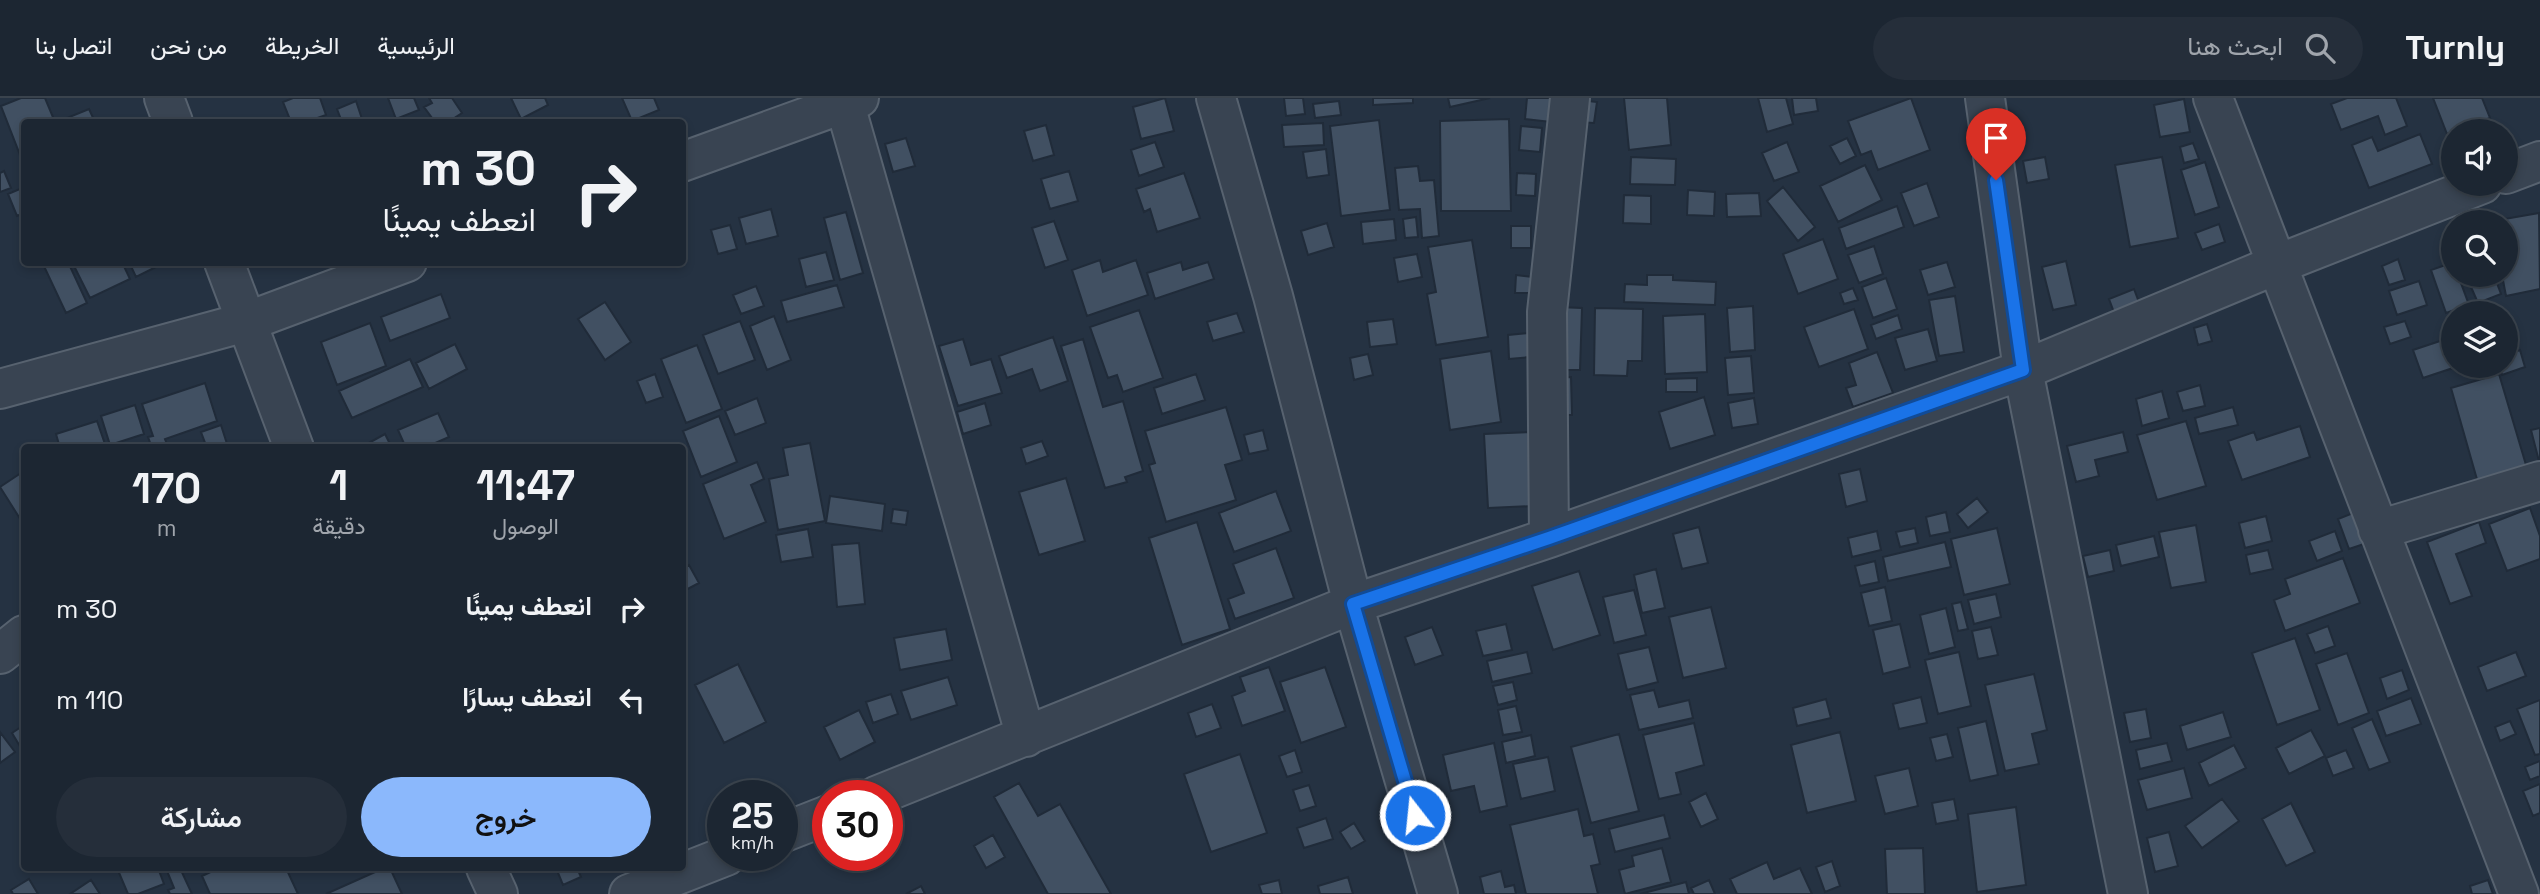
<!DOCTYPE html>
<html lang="ar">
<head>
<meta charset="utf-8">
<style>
  :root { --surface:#1c2632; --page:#252e3a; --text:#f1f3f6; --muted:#a0a5ac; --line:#3a434d; --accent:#8bb8fc }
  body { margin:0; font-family:"Space Grotesk",Vazirmatn,sans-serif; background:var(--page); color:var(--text); direction:rtl; height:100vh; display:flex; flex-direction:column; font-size:26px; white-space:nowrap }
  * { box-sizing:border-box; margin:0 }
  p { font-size:23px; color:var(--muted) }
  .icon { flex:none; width:38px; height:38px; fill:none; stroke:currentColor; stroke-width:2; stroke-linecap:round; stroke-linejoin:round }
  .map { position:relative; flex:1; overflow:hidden; direction:ltr }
  .panel { position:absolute; left:21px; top:346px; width:665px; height:427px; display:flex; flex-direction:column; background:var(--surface); border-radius:7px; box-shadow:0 4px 10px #0003,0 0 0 2px var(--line); direction:rtl }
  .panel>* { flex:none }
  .guide { position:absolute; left:21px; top:21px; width:665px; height:147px; border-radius:7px; box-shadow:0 4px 10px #0003,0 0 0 2px var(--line); direction:rtl; background:#1c2632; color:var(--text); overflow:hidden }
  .fabs { position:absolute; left:2441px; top:21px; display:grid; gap:14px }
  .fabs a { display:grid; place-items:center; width:77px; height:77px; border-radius:50%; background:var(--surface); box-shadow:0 4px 10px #0003,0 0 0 2px var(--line); font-size:35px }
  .speed { position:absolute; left:707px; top:682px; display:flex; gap:14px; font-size:35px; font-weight:700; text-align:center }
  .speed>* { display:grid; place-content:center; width:91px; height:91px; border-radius:50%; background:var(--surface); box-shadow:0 4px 10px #0003,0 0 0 2px var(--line); line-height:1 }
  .speed small { font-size:18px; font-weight:400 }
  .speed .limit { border:10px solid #d22; background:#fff; color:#111 }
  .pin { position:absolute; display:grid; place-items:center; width:60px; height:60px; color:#fff; margin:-72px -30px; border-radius:50% 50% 50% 0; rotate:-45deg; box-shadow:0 0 7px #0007 }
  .pin .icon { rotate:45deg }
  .me { position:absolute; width:77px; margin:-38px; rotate:344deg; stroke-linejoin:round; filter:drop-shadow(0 0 5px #0008) }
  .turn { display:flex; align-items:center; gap:24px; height:147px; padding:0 35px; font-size:32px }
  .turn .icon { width:91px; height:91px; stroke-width:2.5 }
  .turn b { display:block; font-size:49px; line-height:60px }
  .eta { display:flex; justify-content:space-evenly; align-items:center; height:119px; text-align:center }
  .eta b { font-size:42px; font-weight:600; line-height:49px }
  .cta { display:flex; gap:14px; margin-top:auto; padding:14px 35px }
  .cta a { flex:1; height:80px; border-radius:42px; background:var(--accent); color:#111; font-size:28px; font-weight:600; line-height:80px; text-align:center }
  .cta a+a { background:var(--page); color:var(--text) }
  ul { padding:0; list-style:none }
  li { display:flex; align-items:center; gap:21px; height:91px; padding:0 35px }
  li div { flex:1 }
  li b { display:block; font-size:26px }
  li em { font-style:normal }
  header { display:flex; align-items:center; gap:42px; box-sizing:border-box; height:98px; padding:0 35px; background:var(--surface); border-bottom:2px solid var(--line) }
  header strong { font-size:33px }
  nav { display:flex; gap:38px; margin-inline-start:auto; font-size:24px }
  .search { width:490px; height:63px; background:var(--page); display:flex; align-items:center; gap:18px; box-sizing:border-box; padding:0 24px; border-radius:38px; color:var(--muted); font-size:26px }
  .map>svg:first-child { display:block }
  .building { fill:#415062; stroke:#202b39; stroke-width:2 }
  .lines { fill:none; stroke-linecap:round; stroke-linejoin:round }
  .minor-casing { stroke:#57626f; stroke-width:42 }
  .minor { stroke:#394452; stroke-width:38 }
  .route-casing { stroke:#114b97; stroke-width:18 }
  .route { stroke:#1a73e8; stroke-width:12 }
</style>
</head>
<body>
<header>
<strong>Turnly</strong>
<div class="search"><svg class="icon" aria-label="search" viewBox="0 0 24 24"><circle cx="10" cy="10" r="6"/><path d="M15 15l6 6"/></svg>ابحث هنا</div>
<nav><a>الرئيسية</a><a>الخريطة</a><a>من نحن</a><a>اتصل بنا</a></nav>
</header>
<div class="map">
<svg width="2540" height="796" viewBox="0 0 2540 796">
  <rect width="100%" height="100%" fill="#253242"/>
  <path class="building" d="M21 0H45L55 24H24V61L22 62 1 8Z
    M293 0H320L326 17 306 24H291L283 4Z
    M388 0H414L419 12 396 21Z
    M429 0H452L462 15 448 24H435L424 9 432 5Z
    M511 0H545L548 7 521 21Z
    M622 0H654L659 12 632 23Z
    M1165 0 1174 33 1141 41 1133 9Z
    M1284 0H1303L1305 16 1286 18Z
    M1373 0H1413V5L1373 7Z
    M1448 0H1490L1450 9Z
    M1527 0H1554L1551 24 1525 21Z
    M1624 0H1667L1671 47 1629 52Z
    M1758 0H1786L1793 26 1767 34Z
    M1792 0H1816L1818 13 1794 17Z
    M1911 0 1930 52 1878 72 1871 53 1861 57 1848 23Z
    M2347 0H2396L2407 28 2385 37 2378 18 2341 32 2331 6Z
    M2433 0H2482L2490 20 2447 36Z
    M2184 1 2190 34 2160 39 2154 7Z
    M1580 2 1597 4 1594 25 1578 24Z
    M356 3 363 24H342L337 11Z
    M1339 3 1341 17 1315 20 1313 6Z
    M89 11 95 24H63L62 22Z
    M1509 21 1511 113H1441L1440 23Z
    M1379 22 1390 112 1341 118 1330 28Z
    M1323 25 1324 47 1284 49 1282 27Z
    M1046 27 1054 57 1033 63 1024 33Z
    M1521 28 1542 30 1540 54 1519 52Z
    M2420 36 2432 66 2369 90 2352 47 2372 39 2378 53Z
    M906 40 915 68 893 74 885 46Z
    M1847 40 1856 58 1840 66 1830 48Z
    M1155 44 1164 69 1139 78 1131 52Z
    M1787 44 1799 74 1774 83 1762 55Z
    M2193 45 2199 61 2184 65 2180 49Z
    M1326 51 1329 77 1307 80 1303 54Z
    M1631 59 1676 61 1675 87 1630 86Z
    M2045 59 2049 81 2027 85 2023 63Z
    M2162 59 2178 140 2130 149 2115 67Z
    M2205 64 2219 109 2195 117 2181 72Z
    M1865 67 1882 102 1838 124 1820 88Z
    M1418 68 1420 83 1434 82 1439 138 1422 140 1420 111 1399 112 1395 70Z
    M4 73 11 90 0 94V75Z
    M1069 73 1078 103 1050 111 1041 81Z
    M1184 75 1200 120 1157 134 1150 111 1144 114 1136 91Z
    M1517 75 1536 76 1535 98 1516 97Z
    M1927 85 1939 119 1914 128 1901 95Z
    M1783 89 1815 129 1798 143 1767 103Z
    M22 90 24 96V115L17 118 8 96Z
    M1688 92 1715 94 1714 118 1687 117Z
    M1759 95 1761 118 1727 119 1726 96Z
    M1624 97 1651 98V126L1623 125Z
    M1897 108 1904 129 1846 151 1839 130Z
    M771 111 778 138 746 146 739 120Z
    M846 114 863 175 840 182 824 120Z
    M2539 115 2540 191 2506 198 2502 177H2506V124L2493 123Z
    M1416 119 1418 139 1405 140 1403 121Z
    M1394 121 1396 142 1363 146 1361 124Z
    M1054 123 1068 162 1045 170 1032 130Z
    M1327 125 1334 149 1308 157 1301 133Z
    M2219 126 2225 144 2202 152 2195 135Z
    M730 127 737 151 718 156 711 132Z
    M1511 128H1531V150H1511Z
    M1823 141 1838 181 1798 196 1783 156Z
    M1472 142 1488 239 1436 247 1427 196 1436 194 1428 149Z
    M1874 148 1883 176 1859 185 1848 157Z
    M826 154 834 182 806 189 799 161Z
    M1417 156 1422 179 1398 184 1394 160Z
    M2398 161 2405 182 2389 187 2382 168Z
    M1100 162 1103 174 1136 162 1148 197 1087 218 1072 172Z
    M2066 163 2076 207 2053 212 2042 169Z
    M42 164H68L87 205 66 215Z
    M72 164H122L130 181 90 200Z
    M129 164H156L158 168 136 179Z
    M1181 164 1183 172 1208 164 1214 181 1155 201 1147 175Z
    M1947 164 1955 189 1928 197 1920 172Z
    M2454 164V177H2484L2461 185 2469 207 2446 215 2431 172Z
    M1516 177 1533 179 1532 195H1515Z
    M1647 177H1673V182L1716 184 1715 207 1624 204 1625 186 1647 187Z
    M1886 180 1897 211 1873 220 1862 189Z
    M2495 180 2501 196 2478 205 2471 189Z
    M2419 183 2427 207 2397 217 2389 193Z
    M837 187 844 209 787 224 781 203Z
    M756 188 764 208 741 216 733 197Z
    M1853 190 1858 202 1844 206 1840 195Z
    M2134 191 2140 207 2115 217 2109 201Z
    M441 196 450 220 390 243 381 219Z
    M1955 198 1964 254 1939 258 1929 202Z
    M605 204 631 244 605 262 578 221Z
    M1753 208 1755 252 1730 254 1727 210Z
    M1558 209 1582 210 1580 272H1557Z
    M1595 210 1643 211 1642 263H1628L1627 278 1594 277Z
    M1854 211 1868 251 1819 269 1804 229Z
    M1139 212 1163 280 1123 294 1117 277 1108 280 1090 229Z
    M1237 215 1244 234 1213 243 1207 224Z
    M1705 216 1707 274 1665 276 1663 218Z
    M1898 217 1902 231 1876 241 1871 227Z
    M774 218 791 262 767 272 750 228Z
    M1393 221 1397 246 1370 249 1367 224Z
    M2454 221V244L2446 223Z
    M740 223 755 262 718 276 703 237Z
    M2405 223 2411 239 2390 246 2384 229Z
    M370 225 386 268 337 287 321 244Z
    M2207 226 2212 243 2198 247 2194 230Z
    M1928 231 1937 263 1905 272 1895 240Z
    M1528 235 1530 259 1509 261 1508 237Z
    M1053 239 1068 283 1040 293 1032 271 1007 280 999 258Z
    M963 241 971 267 991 261 1002 295 958 308 939 248Z
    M1083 241 1103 309 1123 303 1143 373 1125 379 1127 384 1105 390 1061 248Z
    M2446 241 2456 269 2423 280 2413 252Z
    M455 246 467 271 429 291 416 265Z
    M697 247 722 311 686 325 661 261Z
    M2520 252 2525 269 2502 277 2500 268H2506V257Z
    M1491 253 1501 324 1450 332 1440 261Z
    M1877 254 1893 295 1853 309 1846 290 1856 287 1849 265Z
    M1368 256 1373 277 1354 282 1350 260Z
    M1751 258 1754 295 1728 297 1725 260Z
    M410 261 423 289 352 320 339 293Z
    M655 276 663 299 646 305 637 283Z
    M1196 276 1205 302 1162 316 1154 290Z
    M2499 276 2529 377 2480 392 2451 290Z
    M1571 279 1572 317H1556V280Z
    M1697 280V294H1666V281Z
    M205 285 217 323 165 341 168 349 152 350 148 339 153 338 142 306Z
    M2200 287 2205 308 2183 313 2177 294Z
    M2162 293 2169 320 2142 328 2136 301Z
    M1704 299 1715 337 1670 351 1659 314Z
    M757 300 766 325 735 337 725 313Z
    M1754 300 1758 326 1732 330 1728 305Z
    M985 305 991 327 963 336 957 314Z
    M135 307 144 336 110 347 101 318Z
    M1226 309 1242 362 1225 367 1236 402 1166 424 1149 367 1155 365 1145 333Z
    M2233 309 2238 327 2199 336 2195 320Z
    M438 315 449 339 424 350H406L398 332Z
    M719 318 737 364 701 379 683 333Z
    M97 323 106 349 60 350 56 336Z
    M2186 323 2206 388 2157 402 2137 337Z
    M221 327 227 346 207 350 201 334Z
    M2300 328 2310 359 2242 382 2228 343 2254 334 2257 342Z
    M2540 330V367L2531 332Z
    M1263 332 1268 352 1249 356 1244 337Z
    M1530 334 1533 408 1488 410 1484 336Z
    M2123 334 2128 354 2095 362 2099 378 2076 384 2067 348Z
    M385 336 392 350H366L365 347Z
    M1042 343 1048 358 1026 366 1021 350Z
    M810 345 825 423 778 432 769 381 788 377 783 350Z
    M757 364 764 381 751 387 766 424 724 441 703 386Z
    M1860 371 1867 403 1846 409 1839 376Z
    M24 373V427L0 389Z
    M1066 380 1085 443 1039 457 1019 394Z
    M1276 393 1291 433 1234 454 1219 415Z
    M830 398 885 406 882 433 826 425Z
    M1977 400 1988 414 1968 430 1957 416Z
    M2530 410 2540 438V461L2507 473 2489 426Z
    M893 411 908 413 906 427 891 425Z
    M1946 414 1950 434 1930 438 1926 419Z
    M2353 415 2364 446 2349 451 2338 421Z
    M2266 418 2272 443 2245 450 2239 425Z
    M1197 424 1230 531 1182 547 1149 440Z
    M2479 424 2486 445 2456 456 2472 498 2450 506 2427 444Z
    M2196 427 2206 484 2171 490 2159 434Z
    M1699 429 1708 465 1682 471 1673 436Z
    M1915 430 1918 445 1900 449 1896 434Z
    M1997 430 2010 486 1964 497 1951 441Z
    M808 431 813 459 781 464 776 437Z
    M1877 433 1881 452 1852 459 1848 440Z
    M2335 433 2342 453 2317 463 2309 443Z
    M2154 438 2159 459 2121 468 2116 447Z
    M1945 444 1951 469 1888 483 1883 459Z
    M859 445 865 506 837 509 832 447Z
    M1276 450 1294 500 1235 521 1228 501 1244 495 1233 466Z
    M2110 452 2114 473 2088 479 2083 458Z
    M2268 452 2273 471 2250 476 2246 457Z
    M2343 460 2360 505 2285 533 2274 502 2290 496 2285 481Z
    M1875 463 1879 484 1860 488 1855 468Z
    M689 467 699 485 682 494V471Z
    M1656 471 1665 510 1642 515 1634 477Z
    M1579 473 1600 537 1553 552 1532 488Z
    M1885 489 1892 523 1869 528 1861 495Z
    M1634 492 1646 537 1614 545 1603 499Z
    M1996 496 2001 519 1974 526 1968 502Z
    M1961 504 1968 531 1958 533 1952 506Z
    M1711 509 1726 570 1683 580 1669 519Z
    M1946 510 1955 549 1929 556 1920 517Z
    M1506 526 1512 552 1483 558 1476 533Z
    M1900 526 1910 569 1883 576 1873 532Z
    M2328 528 2335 548 2315 555 2307 536Z
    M1432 529 1443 557 1415 567 1405 539Z
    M1991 529 1998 557 1978 561 1972 533Z
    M946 531 952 562 900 572 894 540Z
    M2295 540 2320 612 2277 627 2252 555Z
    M1649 549 1658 584 1627 592 1618 556Z
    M1527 554 1532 575 1492 584 1487 563Z
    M1959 554 1971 608 1938 616 1925 562Z
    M2516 554 2526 578 2487 593 2478 569Z
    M2347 555 2369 615 2338 627 2316 566Z
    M738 566 766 624 724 645 695 587Z
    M1269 569 1285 613 1242 628 1232 598 1245 593 1240 579Z
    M1325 569 1346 629 1301 645 1280 584Z
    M2402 572 2409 592 2387 601 2380 580Z
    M2034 576 2047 632 2032 636 2039 666 2005 673 1985 587Z
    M948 579 957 607 911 622 901 593Z
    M1513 584 1517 602 1498 607 1493 588Z
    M1654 592 1659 609 1689 602 1693 620 1639 632 1630 597Z
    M891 596 898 616 873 625 866 604Z
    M1921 599 1927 625 1899 631 1893 606Z
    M2411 600 2421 626 2386 638 2377 613Z
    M1826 601 1831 620 1797 628 1793 610Z
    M2540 602V656L2535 657 2517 611Z
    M1212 606 1221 630 1196 639 1188 615Z
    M1516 608 1522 634 1503 637 1498 612Z
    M2146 611 2151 640 2130 644 2124 615Z
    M859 612 875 644 840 662 824 629Z
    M2223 614 2231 639 2187 652 2180 628Z
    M2372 621 2390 664 2369 672 2352 630Z
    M1986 623 1998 677 1970 683 1958 630Z
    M2510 623 2516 636 2500 643 2495 629Z
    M1694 625 1704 667 1676 675 1681 696 1659 701 1643 637Z
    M24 627V655L12 635Z
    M2311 632 2325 658 2289 676 2276 650Z
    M0 634 15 654 0 665Z
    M1840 634 1856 703 1807 715 1791 647Z
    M1619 636 1639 713 1591 725 1571 649Z
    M1947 636 1953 659 1936 663 1930 640Z
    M1531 637 1535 658 1506 665 1502 644Z
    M1494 645 1507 708 1480 714 1474 688 1451 693 1443 657Z
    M2167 645 2172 663 2140 671 2136 652Z
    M2234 647 2246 670 2209 688 2199 665Z
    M1295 652 1302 674 1287 679 1279 658Z
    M2346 652 2354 670 2333 678 2326 660Z
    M1240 656 1267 735 1211 754 1184 676Z
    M1548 659 1555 693 1521 701 1513 666Z
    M2540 663V678L2530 682 2525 669Z
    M1909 670 1918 708 1885 716 1875 678Z
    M2184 670 2192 700 2147 712 2138 682Z
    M1019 685 1038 718 1060 706 1111 796H1048L994 699Z
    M2540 686V715L2533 718 2523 693Z
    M1309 687 1316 708 1300 713 1293 692Z
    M1706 695 1718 721 1701 729 1689 704Z
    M1954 701 1958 722 1936 726 1932 705Z
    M2222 701 2239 723 2202 750 2185 728Z
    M2291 705 2315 754 2286 768 2262 721Z
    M2016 709 2026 787 1977 794 1968 716Z
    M1578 711 1584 738 1593 736 1600 766 1591 768 1598 796H1526L1510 727Z
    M1664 717 1670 740 1615 754 1609 731Z
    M1326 720 1333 741 1304 750 1297 730Z
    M1354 725 1365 743 1351 751 1340 734Z
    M2169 734 2178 768 2155 774 2147 740Z
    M993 737 1005 759 986 770 974 748Z
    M1662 750 1671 784 1625 796 1619 772 1634 768 1632 758Z
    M1923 750 1925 796H1887L1885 751Z
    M1832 763 1840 788 1825 794 1816 769Z
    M1767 764 1774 781 1800 770 1812 796H1737L1730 781Z
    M117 770H158L164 786 138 796H128Z
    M173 770H180L192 796H170L168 792 174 790 167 773Z
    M219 770H286L298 796H210L202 778Z
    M384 770H390L402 796H326Z
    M556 770H577L581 779 563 787Z
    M1501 773 1505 789 1514 787 1516 796H1484L1480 779Z
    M1348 779 1353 796H1320L1318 788Z
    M29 781 38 796H13L11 792Z
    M91 782 100 796H70Z
    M1279 782 1282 796H1262L1259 787Z
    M1709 782 1715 796H1694L1691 790Z
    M2488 782 2493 796H2472L2470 788Z
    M1686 784 1689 796H1640Z
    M921 788 925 796H906Z"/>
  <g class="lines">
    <g class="minor-casing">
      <path id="minor" d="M164 0 173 24
        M843 0 1026 639
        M1216 0 1273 198 1353 506 1438 796
        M1985 0 2023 272 2128 796
        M2213 0 2519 796
        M682 64 859 0
        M2506 76 2540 63
        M224 164 294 350
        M0 291 246 224 407 164
        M2378 432 2540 383
        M1549 440 1547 214 1570 0
        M0 556 24 537
        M876 698 1353 506 1549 440 2023 272 2278 166 2482 86
        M782 735 828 717
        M486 770 498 796
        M629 796 726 758"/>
    </g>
    <use href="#minor" class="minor"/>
  </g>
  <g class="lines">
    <g class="route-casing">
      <path id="route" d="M1415 717 1353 506 1549 440 2023 272 1996 82"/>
    </g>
    <use href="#route" class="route"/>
  </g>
</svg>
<div class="fabs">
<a><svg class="icon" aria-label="sound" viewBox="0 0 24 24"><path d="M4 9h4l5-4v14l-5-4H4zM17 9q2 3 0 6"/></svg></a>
<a><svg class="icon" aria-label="search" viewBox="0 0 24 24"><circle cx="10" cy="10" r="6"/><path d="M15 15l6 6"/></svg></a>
<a><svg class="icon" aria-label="layers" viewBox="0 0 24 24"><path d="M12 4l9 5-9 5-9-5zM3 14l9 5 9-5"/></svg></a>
</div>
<div class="speed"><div>25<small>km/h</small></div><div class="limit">30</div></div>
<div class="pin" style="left:1996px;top:82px;background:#d93025"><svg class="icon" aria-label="arrive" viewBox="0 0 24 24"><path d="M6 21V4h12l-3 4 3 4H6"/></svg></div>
<svg class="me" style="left:1415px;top:717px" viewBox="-20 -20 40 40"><circle r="17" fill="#1a73e8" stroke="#fff" stroke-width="3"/><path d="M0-11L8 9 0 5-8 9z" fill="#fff"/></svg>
<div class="guide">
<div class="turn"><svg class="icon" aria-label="right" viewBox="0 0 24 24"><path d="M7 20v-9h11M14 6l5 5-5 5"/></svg><div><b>30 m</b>انعطف يمينًا</div></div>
</div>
<section class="panel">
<div class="eta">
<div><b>11:47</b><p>الوصول</p></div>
<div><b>1</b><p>دقيقة</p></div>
<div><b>170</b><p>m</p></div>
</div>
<ul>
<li><svg class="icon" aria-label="right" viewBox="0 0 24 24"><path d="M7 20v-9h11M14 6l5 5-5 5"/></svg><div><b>انعطف يمينًا</b></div><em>30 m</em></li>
<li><svg class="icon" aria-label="left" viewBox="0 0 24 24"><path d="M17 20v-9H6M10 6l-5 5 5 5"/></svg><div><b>انعطف يسارًا</b></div><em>110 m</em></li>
</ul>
<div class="cta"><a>خروج</a><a>مشاركة</a></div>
</section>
</div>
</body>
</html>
